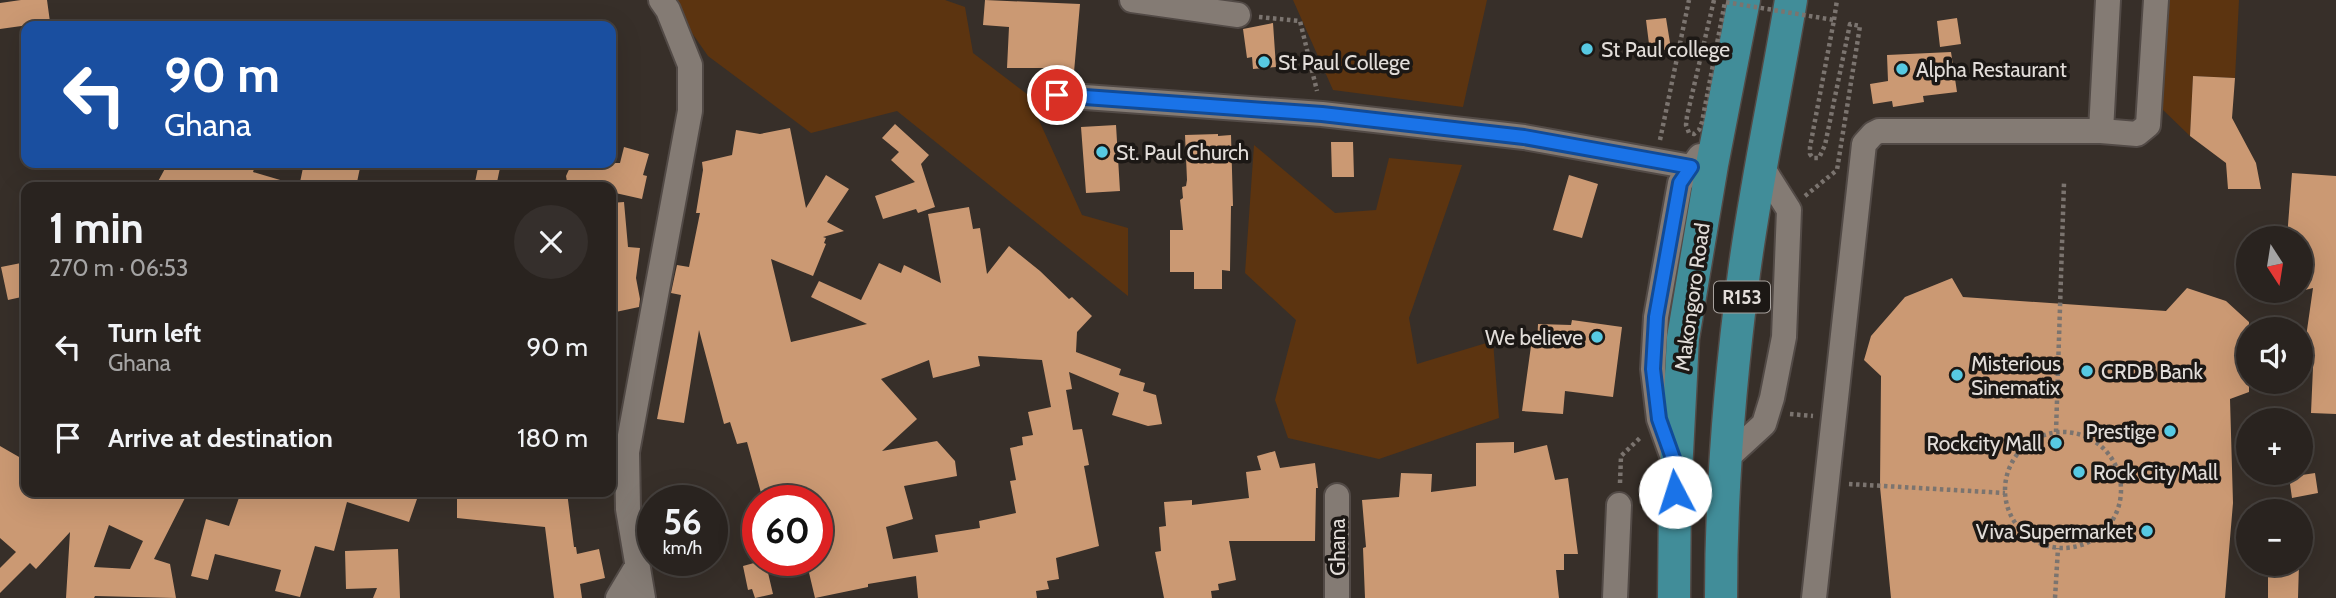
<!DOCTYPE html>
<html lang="en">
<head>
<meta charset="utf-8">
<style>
  :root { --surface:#29231f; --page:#352f2c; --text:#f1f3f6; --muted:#a5a4a4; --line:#45403d }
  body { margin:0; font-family:Cabin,sans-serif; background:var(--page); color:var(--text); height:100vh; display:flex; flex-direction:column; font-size:26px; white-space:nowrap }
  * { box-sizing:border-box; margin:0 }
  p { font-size:23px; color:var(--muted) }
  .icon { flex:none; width:38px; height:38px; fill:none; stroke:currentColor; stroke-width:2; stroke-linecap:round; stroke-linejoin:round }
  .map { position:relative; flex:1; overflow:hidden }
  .details { position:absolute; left:21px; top:182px; width:595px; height:315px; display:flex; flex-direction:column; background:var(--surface); border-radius:14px; box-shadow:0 7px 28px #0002,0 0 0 2px var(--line) }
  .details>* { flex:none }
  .guide { position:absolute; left:21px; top:21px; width:595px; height:147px; border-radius:14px; box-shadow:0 7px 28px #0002,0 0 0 2px var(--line); background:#1a4fa0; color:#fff; overflow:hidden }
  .needle { width:46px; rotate:168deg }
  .controls { position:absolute; left:2236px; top:226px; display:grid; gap:14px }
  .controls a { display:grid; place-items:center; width:77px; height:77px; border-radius:50%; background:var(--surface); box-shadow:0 7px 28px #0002,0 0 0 2px var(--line); font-size:35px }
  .speed { position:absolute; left:637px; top:485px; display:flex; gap:14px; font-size:35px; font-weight:700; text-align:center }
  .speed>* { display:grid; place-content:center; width:91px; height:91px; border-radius:50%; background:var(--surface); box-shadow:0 7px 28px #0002,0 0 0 2px var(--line); line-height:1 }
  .speed small { font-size:18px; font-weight:400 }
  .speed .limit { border:10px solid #d22; background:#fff; color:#111 }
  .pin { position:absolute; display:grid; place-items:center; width:60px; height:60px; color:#fff; margin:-30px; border:4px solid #fff; border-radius:50%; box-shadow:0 2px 7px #0007 }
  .me { position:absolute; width:77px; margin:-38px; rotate:355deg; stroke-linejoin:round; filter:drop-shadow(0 0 5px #0008) }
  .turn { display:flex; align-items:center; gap:24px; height:147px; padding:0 28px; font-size:32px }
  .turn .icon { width:91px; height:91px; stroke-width:2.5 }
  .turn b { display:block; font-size:49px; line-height:60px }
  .round { display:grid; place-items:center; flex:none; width:74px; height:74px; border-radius:37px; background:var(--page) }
  .summary { display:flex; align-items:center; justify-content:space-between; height:119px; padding:0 28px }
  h1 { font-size:42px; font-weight:800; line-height:52px }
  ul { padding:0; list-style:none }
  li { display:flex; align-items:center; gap:21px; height:91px; padding:0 28px }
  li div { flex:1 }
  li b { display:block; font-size:26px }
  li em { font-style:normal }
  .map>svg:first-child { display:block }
  .green { fill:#5c3410 }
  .building { fill:#cb9973; fill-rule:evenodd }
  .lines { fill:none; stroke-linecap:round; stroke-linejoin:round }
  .minor-casing { stroke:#524a46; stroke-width:28 }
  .major-casing { stroke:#524a46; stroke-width:35 }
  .path { stroke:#7b746f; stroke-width:4.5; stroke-dasharray:3.5 3.5; stroke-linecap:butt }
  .minor { stroke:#847b74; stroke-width:24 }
  .major { stroke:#418d99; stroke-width:32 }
  .path-bridge { stroke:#7b746f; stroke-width:4.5; stroke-dasharray:3.5 3.5; stroke-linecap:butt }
  .route-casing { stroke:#114b97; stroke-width:18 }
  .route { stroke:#1a73e8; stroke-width:12 }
  .poi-dot { fill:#57c9e2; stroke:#1c1815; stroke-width:2.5 }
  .labels { text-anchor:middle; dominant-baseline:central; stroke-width:7; stroke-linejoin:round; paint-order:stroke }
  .shield { fill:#1c1815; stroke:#a7a29e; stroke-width:2 }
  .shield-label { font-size:19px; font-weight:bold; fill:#e2ddd9 }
  .poi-label { font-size:21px; fill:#e2ddd9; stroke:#1c1815; text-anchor:start }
  .street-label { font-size:21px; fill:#e2ddd9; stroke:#1c1815 }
</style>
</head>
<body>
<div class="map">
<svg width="2336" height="598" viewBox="0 0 2336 598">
  <rect width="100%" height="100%" fill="#372f29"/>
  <path class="green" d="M669 0H945L965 7 973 53 1027 94 1082 215 1128 228V296L897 111 811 133 708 56Z
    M1293 0H1487L1463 107 1333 90Z
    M2166 0H2239L2235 78 2193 76 2190 136 2161 108Z
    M1254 145 1335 213 1376 210 1389 158 1462 165 1409 318 1417 364 1493 341 1499 418 1379 459 1288 438 1275 400 1296 320 1245 273Z"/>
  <path class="building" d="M21 0H47L50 22 0 29V3Z
    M985 0 1080 4 1074 72 1047 70V68H1007L1009 27 983 25Z
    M1666 18 1671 49 1650 52 1646 20Z
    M1957 18 1961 44 1940 47 1937 21Z
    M1273 23 1276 67 1253 69 1252 57 1247 58 1243 29Z
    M1951 52 1957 92 1923 96 1924 102 1893 107 1892 101 1873 104 1870 84 1888 81 1887 55Z
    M2193 76 2235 78 2232 118 2256 163 2261 189H2228L2226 163 2190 136Z
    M895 124 929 155 921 164 935 207 918 213 916 209 883 219 875 196 915 182 891 160 899 152 882 138Z
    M1116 125 1120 191 1086 193 1081 127Z
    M790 128 806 208 826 175 849 189 827 222 844 231 823 237 826 238 824 243 826 244 813 276 771 259 791 342 867 324 811 297 819 281 861 300 879 263 901 273 904 265 941 283 928 214 969 207 973 229 980 228 987 274 1009 246 1040 271 1069 299 1072 297 1092 316 1077 332 1076 352 1121 369 1119 375 1145 383 1143 391 1156 395 1162 424 1148 426 1112 415 1119 393 1069 372 1072 389 1066 390 1073 430 1082 429 1089 465 1084 466 1099 546 1056 558 1059 579 1047 581 1049 589 1036 591 1037 598H918L916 576 868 584V587L815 598 806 560H817V500H763L747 442 737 444 730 422 724 424 699 330 684 423 657 419 681 295 671 293 677 265 689 267 700 213H696L703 170 702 162 732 155 736 130 760 134ZM978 356 1042 360 1051 407 1028 412 1033 435 1022 437 1023 445 1010 448 1016 480 1010 481 1016 513 979 521 980 528 935 535 938 552 893 559 886 527 913 519 904 486 957 476 955 461 937 441 882 451 917 419 881 379 929 360 933 378 980 366Z
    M1218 134V136L1231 135 1233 206H1231L1230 271 1222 270V289H1194V272H1170V230H1183L1180 200 1183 198 1182 187 1186 186 1187 180 1185 135Z
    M1331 142H1353L1354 177H1332Z
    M624 147 649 154 643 175 647 176 642 199 611 192V187H568L566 176 572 163H620Z
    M168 163H256L253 172 287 182V187H155Z
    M304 163H361L356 187H299Z
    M479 163H501L496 187H474Z
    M2292 173 2336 176V414L2311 413 2313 367 2301 372 2313 288 2301 291V238H2287Z
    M1569 175 1598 184 1582 238 1553 230Z
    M624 202 628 247 640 248 636 278 640 299 639 307 611 313V203Z
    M26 262V296L8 300 1 267Z
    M1952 278 1963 297 2166 311 2187 288 2226 301 2249 322V392L2230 399 2233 503 2225 598H1891L1880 487 1881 376 1864 360 1871 336 1905 297Z
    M1572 320 1622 327 1613 397 1565 391 1563 414 1522 411 1531 346 1537 347 1538 324 1571 325Z
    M1514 442V453L1547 445 1555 480 1568 478 1578 554H1564V570H1556L1559 598H1365L1363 548 1366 547 1362 500 1399 497 1401 473 1432 474 1431 492 1476 486V443Z
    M0 446 26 461V492H188L154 559 170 564 176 598 95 596 94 598H66L70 532 36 569 30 563 0 593V568L16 552 0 538ZM109 525 143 541 130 569 94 567Z
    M1275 451 1280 468 1315 463 1318 488H1316L1315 541H1229L1236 580 1218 584 1219 590 1211 591 1212 598H1164L1155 552 1161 551 1159 527 1166 526 1164 502 1192 500V505L1249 498 1246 472 1261 470 1257 456Z
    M2315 473 2318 493 2292 498 2289 477Z
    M241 492H398L417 499 409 522 347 502 334 551 315 546 300 597 275 591 281 570 215 554 208 580 191 576 206 519 229 526Z
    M457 492H567L574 547H576L577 554 599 549 605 578 580 584 582 598H554L545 527 457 518Z
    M398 549 400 598H373L377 588 346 589 345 551Z
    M765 560 773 594 755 598 752 589 748 590 743 566Z
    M2268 564H2299L2298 598H2268Z"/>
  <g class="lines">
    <g class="minor-casing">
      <path id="minor" d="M1132 0 1238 15
        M1057 95 1322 114 1524 137 1691 167
        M2101 131 2108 0
        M1727 458 1764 424 1772 398 1784 337 1789 210 1762 167
        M1674 461 1659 419 1653 369 1656 317 1680 183 1700 156
        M1337 496V598
        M618 598 636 568
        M643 598 628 509 627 452 690 111V65L668 10 661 0
        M1615 598 1619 505
        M1814 598 1864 144 1873 134 1879 131H2101L2137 134 2148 125 2156 0"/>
    </g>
    <g class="major-casing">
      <path id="major" d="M1674 598 1675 492 1683 338 1712 165 1744 0
        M1721 598C1721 490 1730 380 1744 273 1756 182 1776 91 1791 0"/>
    </g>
    <path class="path" d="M1259 17 1300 21 1317 91
      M1834 20 1837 0
      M1660 140 1689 0
      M1805 196 1837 170
      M1790 414 1813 416
      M2005 490a58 58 0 1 1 116 0a58 58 0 1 1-116 0Z
      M2056 432 2064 183
      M1620 483 1621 456 1641 437
      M1849 484 2005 493
      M2055 598 2058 548"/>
    <use href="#minor" class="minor"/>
    <use href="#major" class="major"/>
    <path class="path-bridge" d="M1714 0 1687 116 1686 125 1689 133 1694 134 1699 130 1702 122 1725 2 1834 20 1810 147V154L1813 158H1819L1825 145 1850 24 1860 26 1837 170"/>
  </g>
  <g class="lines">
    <g class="route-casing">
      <path id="route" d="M1057 95 1322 114 1524 137 1691 167 1680 183 1656 317 1653 369 1659 419 1674 461 1675 492"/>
    </g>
    <use href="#route" class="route"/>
  </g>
  <g class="poi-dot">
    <circle cx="1587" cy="49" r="7"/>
    <circle cx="1264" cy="62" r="7"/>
    <circle cx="1902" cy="69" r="7"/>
    <circle cx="1102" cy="152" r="7"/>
    <circle cx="1597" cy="337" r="7"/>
    <circle cx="2087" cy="371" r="7"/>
    <circle cx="1957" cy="375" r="7"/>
    <circle cx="2170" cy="431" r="7"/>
    <circle cx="2056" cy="443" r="7"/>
    <circle cx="2079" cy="472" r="7"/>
    <circle cx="2147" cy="531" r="7"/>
  </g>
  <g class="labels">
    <rect class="shield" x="1714" y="281.5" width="56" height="31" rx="5"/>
    <g class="shield-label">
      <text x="1742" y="297">R153</text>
    </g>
    <g class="poi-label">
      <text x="1601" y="49">St Paul college</text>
      <text x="1278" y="62">St Paul College</text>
      <text x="1916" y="69">Alpha Restaurant</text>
      <text x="1116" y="152">St. Paul Church</text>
      <text x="1583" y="337" text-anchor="end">We believe</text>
      <text x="1971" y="363">Misterious<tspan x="1971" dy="24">Sinematix</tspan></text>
      <text x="2101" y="371">CRDB Bank</text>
      <text x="2156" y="431" text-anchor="end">Prestige</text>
      <text x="2042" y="443" text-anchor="end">Rockcity Mall</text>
      <text x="2093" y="472">Rock City Mall</text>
      <text x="2133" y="531" text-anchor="end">Viva Supermarket</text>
    </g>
    <g class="street-label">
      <text transform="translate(1692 297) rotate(-82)">Makongoro Road</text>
      <text transform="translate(1337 547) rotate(-90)">Ghana</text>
    </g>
  </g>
</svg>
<div class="controls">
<a><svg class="needle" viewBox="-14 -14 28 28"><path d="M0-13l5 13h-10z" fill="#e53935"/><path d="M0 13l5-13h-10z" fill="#a5a4a4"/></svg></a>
<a><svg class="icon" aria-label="sound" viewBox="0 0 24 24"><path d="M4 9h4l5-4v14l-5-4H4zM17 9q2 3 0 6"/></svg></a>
<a>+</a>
<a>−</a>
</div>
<div class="speed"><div>56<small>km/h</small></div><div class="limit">60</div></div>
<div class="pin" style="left:1057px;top:95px;background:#d93025"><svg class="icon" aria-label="arrive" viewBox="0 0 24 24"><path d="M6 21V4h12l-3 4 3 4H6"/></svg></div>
<svg class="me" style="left:1675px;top:492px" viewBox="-20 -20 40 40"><circle r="19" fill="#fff"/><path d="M0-13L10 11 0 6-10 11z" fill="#1a73e8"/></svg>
<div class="guide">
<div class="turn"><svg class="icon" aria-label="left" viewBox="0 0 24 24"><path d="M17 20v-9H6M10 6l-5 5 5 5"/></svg><div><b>90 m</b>Ghana</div></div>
</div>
<section class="details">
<div class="summary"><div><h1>1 min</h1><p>270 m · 06:53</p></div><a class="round"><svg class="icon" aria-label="close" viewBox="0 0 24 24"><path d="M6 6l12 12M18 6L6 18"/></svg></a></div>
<ul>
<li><svg class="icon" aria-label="left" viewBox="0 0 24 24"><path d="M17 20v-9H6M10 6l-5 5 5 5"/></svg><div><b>Turn left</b><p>Ghana</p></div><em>90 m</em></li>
<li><svg class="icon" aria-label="arrive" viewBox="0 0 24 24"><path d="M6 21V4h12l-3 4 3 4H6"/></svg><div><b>Arrive at destination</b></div><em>180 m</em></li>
</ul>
</section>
</div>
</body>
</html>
